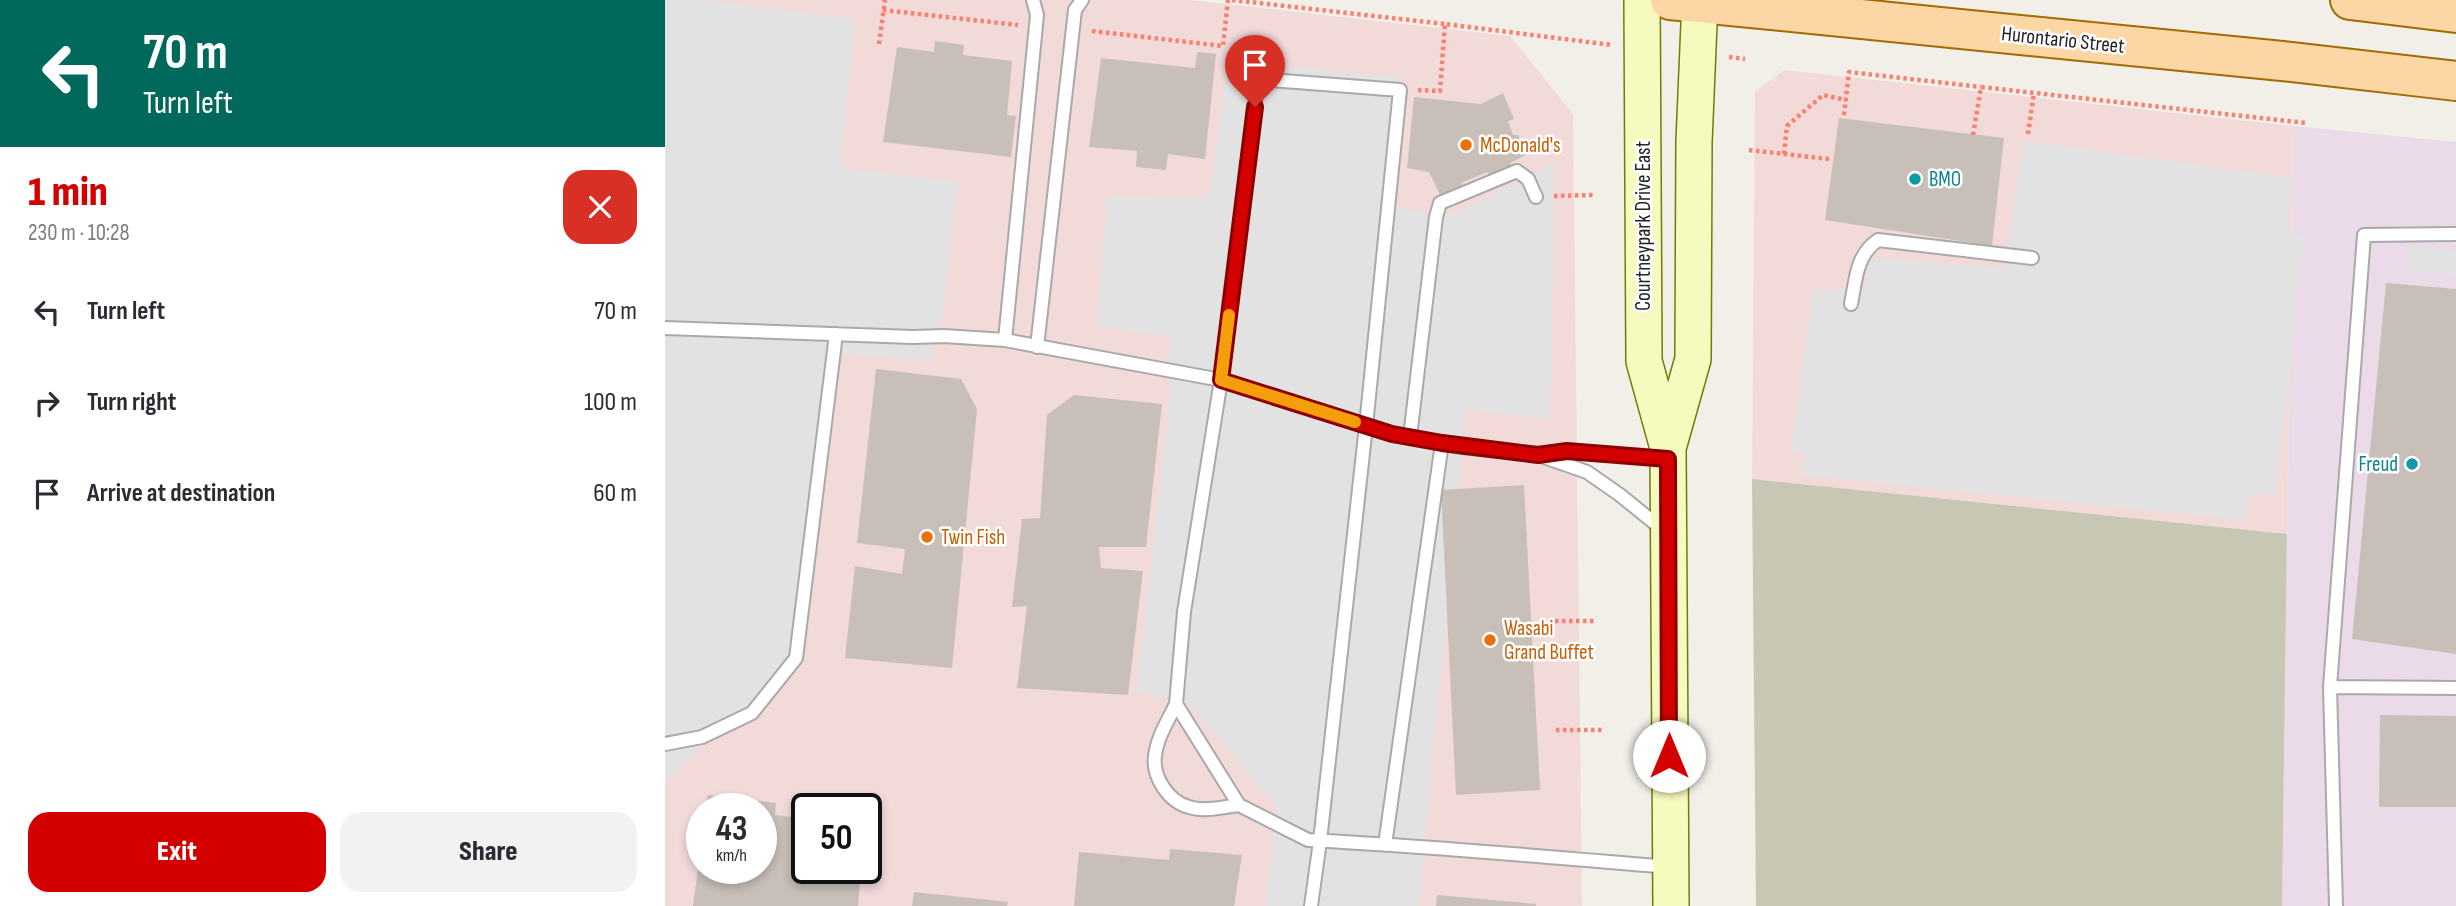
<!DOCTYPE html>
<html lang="en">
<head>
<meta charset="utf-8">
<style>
  :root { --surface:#fff; --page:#f2f2f3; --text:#2b2b33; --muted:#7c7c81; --accent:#d40000 }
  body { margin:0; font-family:"Sofia Sans Condensed",sans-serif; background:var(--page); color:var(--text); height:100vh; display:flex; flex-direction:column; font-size:26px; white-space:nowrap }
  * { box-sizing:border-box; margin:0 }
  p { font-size:23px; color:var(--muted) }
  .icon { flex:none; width:38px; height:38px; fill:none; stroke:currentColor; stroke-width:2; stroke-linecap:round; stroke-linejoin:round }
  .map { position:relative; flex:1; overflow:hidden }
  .panel { display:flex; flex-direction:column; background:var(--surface); width:665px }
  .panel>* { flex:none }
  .hud { background:#00695c; color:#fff; overflow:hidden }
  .speed { position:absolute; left:21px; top:793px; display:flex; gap:14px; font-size:35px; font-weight:700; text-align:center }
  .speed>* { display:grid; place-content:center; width:91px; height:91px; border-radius:50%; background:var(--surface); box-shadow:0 4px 10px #0003; line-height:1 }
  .speed small { font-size:18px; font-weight:400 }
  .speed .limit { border:4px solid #111; border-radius:10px; background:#fff; color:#111 }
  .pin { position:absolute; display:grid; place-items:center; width:60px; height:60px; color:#fff; margin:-72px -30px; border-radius:50% 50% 50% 0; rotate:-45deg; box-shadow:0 0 7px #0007 }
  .pin .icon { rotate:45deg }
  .me { position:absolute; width:77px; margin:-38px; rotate:0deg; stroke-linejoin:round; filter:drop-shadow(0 0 5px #0008) }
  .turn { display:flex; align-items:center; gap:24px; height:147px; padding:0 28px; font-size:32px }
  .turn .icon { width:91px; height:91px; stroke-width:2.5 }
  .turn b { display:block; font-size:49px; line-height:60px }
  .round { display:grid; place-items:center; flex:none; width:74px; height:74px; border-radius:21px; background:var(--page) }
  .headline { display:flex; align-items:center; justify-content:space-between; height:119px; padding:0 28px }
  h1 { font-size:42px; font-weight:800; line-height:52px; color:var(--accent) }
  .primary-button { display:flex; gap:14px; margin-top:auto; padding:14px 28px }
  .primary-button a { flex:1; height:80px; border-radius:21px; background:var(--accent); color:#fff; font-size:28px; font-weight:800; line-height:80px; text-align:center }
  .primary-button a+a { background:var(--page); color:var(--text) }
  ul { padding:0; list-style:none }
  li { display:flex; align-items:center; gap:21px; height:91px; padding:0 28px }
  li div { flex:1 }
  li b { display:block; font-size:26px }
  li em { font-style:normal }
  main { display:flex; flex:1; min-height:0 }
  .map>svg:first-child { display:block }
  .commercial { fill:#f2dad9; fill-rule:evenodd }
  .industrial { fill:#ebdbe8 }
  .construction { fill:#c7c7b4 }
  .parking { fill:#e2e2e2 }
  .building { fill:#c7bfb8 }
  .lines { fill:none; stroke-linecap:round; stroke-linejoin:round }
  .lane-casing { stroke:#a9a9a9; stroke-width:16 }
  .secondary-casing { stroke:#707d05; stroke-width:38 }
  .primary-casing { stroke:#a06b00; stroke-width:42 }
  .path { stroke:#fa8072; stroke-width:4.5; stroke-dasharray:3.5 3.5; stroke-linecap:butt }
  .lane { stroke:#fff; stroke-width:12 }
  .secondary { stroke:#f7fabf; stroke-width:35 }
  .primary { stroke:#fcd6a4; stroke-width:38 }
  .route-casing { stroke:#8a0000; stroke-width:18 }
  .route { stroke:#d40000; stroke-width:12 }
  .slow { stroke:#f59e0b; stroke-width:12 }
  .food-dot { fill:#e8710a; stroke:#fff; stroke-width:2.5 }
  .culture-dot { fill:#0f9aa8; stroke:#fff; stroke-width:2.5 }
  .labels { text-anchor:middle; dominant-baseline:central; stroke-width:5; stroke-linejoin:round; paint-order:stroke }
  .street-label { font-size:21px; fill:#222; stroke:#fff }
  .food-label { font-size:21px; fill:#c56008; stroke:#fff; text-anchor:start }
  .culture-label { font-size:21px; fill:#0d838f; stroke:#fff; text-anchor:start }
</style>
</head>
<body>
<main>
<section class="panel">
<div class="hud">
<div class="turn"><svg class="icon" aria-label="left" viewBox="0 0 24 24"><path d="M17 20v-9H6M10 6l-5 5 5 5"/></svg><div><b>70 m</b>Turn left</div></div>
</div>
<div class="headline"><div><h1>1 min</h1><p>230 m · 10:28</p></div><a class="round" style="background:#d93025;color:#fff"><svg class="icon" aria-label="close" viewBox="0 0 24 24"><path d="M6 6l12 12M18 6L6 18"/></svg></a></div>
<ul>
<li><svg class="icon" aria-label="left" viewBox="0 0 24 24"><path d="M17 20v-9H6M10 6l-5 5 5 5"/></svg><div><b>Turn left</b></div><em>70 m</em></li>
<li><svg class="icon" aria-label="right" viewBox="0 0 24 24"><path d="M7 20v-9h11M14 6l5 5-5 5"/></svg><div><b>Turn right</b></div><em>100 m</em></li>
<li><svg class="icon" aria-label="arrive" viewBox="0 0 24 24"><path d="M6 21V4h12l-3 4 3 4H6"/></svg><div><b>Arrive at destination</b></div><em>60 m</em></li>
</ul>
<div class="primary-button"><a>Exit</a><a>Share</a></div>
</section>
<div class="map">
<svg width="1791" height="906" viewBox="0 0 1791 906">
  <rect width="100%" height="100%" fill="#f2efe9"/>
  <path class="commercial" d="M0 0H525L845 36 908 114 917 906H0ZM37 808H96V868H37ZM142 808H201V868H142Z
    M1119 70 1628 126 1622 534 1087 479 1090 92Z"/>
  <path class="industrial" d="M1628 126 1791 142V906H1617Z"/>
  <path class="construction" d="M1087 479 1622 534 1617 906H1091Z"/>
  <path class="parking" d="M0 0H36L190 19 175 168 293 182 278 312 267 361 168 353 133 655 0 783Z
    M563 60 736 78 727 207 781 217 889 164 886 419 801 409 754 906H600L612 808 525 703 471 692 504 407V336L432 326 442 197 544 198Z
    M1359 141 1626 178 1622 231 1639 237 1611 493 1583 495 1580 520 1136 475 1140 452 1126 451 1148 289 1200 291 1205 258 1339 268Z
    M1744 247 1791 251V275L1741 271Z"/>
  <path class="building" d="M270 41 299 45 298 55 347 61 342 115 351 116 346 157 218 142 232 47 269 52Z
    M532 52 551 54 540 159 503 154 501 170 471 167 472 151 424 147 436 58 530 68Z
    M838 93 849 119 843 121 848 135H853L861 155 845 163 848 168 825 177 822 172 796 183 799 188 776 197 764 172 742 168 749 97 816 104Z
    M1174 118 1339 138 1327 246 1160 220Z
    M1721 283 1791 289V654L1687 639Z
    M211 369 296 379 312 409 287 668 180 658 190 566 237 574 240 549 192 543Z
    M409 395 497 404 481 547H434L436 568 478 571 463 695 352 688 362 606 347 607 357 519 375 518 382 415Z
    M859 485 875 790 791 795 776 490Z
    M1715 715 1791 716V807H1714Z
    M43 795 111 803 110 815 142 819V868H196L193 906H28L35 854 37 868H96V808H41Z
    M505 849 577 855 569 906H409L414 852 504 860Z
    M249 892 343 902 342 906H247Z
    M772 895 871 904V906H771Z"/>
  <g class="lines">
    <g class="lane-casing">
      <path id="lane" d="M1186 304C1191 279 1191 255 1213 240L1367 258
        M0 328 248 337 279 336 340 340 556 380 727 434 796 447 873 455 902 451 1000 459
        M340 340 372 15 368 0
        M372 347 410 10 417 0
        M745 437 771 217 775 203 852 171 863 179 871 197
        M876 456 922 472 955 495 997 529
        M1665 687 1791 688
        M511 704C503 721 492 737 490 756 487 777 504 802 524 807 539 812 559 807 574 805
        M0 744 37 737 87 713 131 658 171 334
        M720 845 777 443
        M646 906 655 841 701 426 735 90 593 79 556 380 519 612 511 704 574 805 643 840C763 846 884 857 1004 867
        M1671 906 1665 687 1699 235 1791 234"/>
    </g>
    <g class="secondary-casing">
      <path id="secondary" d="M977 0 979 361 1003 448
        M1006 906 1003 448 1028 359 1029 142 1035 0"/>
    </g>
    <g class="primary-casing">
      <path id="primary" d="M1005 0 1617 61 1791 81
        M1685 0 1791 13"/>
    </g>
    <path class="path" d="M567 0 780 24
      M218 10 353 25
      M427 31 558 46 563 0
      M214 44 220 0
      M1064 57 1080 59
      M753 90 775 91 780 24 947 45
      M1179 115 1184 72 1316 87
      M1363 134 1369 93
      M1308 135 1316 87 1641 123
      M1084 150 1164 159
      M1119 154 1122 126 1158 95 1181 100
      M889 196 928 195
      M890 621H931
      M891 730H937"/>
    <use href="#lane" class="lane"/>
    <use href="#secondary" class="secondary"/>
    <use href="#primary" class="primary"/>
  </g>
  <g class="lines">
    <g class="route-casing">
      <path id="route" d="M590 107 556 380 727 434 777 443 873 455 902 451 1003 459 1004 756"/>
    </g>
    <use href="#route" class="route"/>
    <path class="slow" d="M564 315 556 380 690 422"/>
  </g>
  <g class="food-dot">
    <circle cx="801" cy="145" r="7"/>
    <circle cx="262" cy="537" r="7"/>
    <circle cx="825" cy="640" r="7"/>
  </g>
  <g class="culture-dot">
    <circle cx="1250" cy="179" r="7"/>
    <circle cx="1747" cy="464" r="7"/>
  </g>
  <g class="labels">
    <g class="street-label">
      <text transform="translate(1398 40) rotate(6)">Hurontario Street</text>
      <text transform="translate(978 226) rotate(-90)">Courtneypark Drive East</text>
    </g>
    <g class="food-label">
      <text x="815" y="145">McDonald's</text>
      <text x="276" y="537">Twin Fish</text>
      <text x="839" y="628">Wasabi<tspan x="839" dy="24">Grand Buffet</tspan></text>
    </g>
    <g class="culture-label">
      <text x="1264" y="179">BMO</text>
      <text x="1733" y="464" text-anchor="end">Freud</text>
    </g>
  </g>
</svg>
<div class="speed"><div>43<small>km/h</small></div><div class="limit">50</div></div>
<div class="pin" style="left:590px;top:107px;background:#d93025"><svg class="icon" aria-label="arrive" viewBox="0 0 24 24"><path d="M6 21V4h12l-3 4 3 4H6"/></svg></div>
<svg class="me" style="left:1004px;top:756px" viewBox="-20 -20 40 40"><circle r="19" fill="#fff"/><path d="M0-13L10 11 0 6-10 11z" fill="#d40000"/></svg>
</div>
</main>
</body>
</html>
